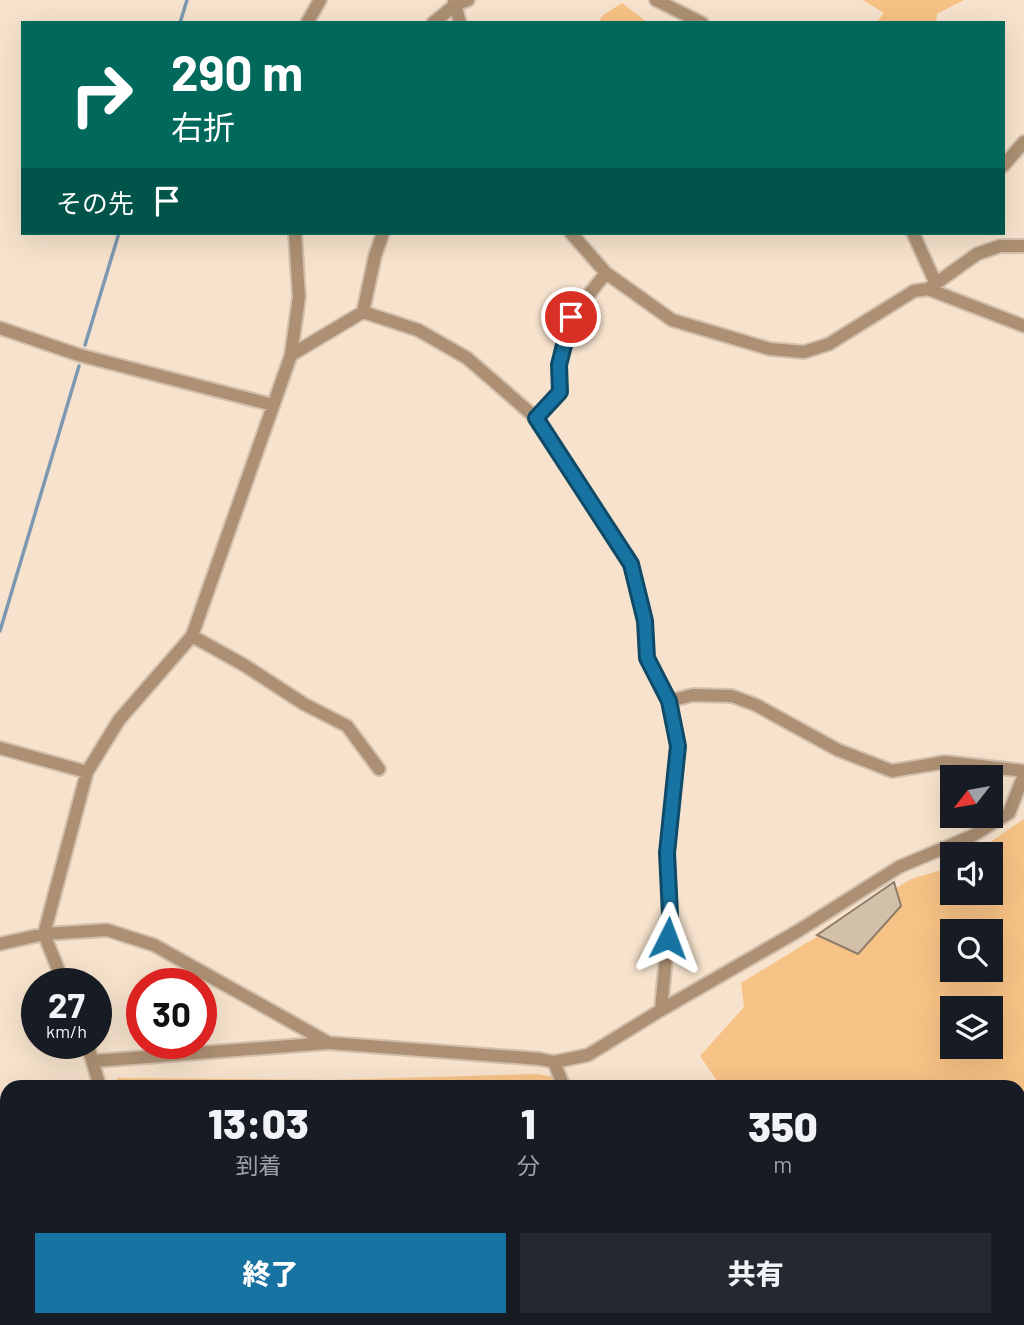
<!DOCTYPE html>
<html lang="ja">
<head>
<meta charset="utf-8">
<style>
  :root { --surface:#171b24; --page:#242831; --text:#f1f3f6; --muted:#9ea1a6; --accent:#1773a1 }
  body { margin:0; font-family:Barlow,"Noto Sans JP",sans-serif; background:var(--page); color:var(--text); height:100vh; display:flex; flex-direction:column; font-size:26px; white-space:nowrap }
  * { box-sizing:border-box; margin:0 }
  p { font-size:23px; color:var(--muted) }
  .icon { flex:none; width:38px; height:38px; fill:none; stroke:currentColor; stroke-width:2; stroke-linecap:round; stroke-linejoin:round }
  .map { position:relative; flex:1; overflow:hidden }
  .drawer { position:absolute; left:0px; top:1080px; width:1026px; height:247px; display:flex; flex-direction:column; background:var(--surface); border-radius:21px 21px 0 0; box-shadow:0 7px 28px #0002 }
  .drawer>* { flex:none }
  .hud { position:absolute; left:21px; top:21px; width:984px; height:214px; border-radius:0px; box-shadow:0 7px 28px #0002; background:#00695c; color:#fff; overflow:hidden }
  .needle { width:46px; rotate:239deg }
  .tools { position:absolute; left:940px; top:765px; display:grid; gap:14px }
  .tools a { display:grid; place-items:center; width:63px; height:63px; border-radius:0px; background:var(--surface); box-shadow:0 7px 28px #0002; font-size:35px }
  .speed { position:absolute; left:21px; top:968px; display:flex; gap:14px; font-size:35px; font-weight:700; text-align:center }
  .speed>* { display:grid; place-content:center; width:91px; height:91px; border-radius:50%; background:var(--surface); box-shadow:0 7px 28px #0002; line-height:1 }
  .speed small { font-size:18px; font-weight:400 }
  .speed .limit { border:10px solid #d22; background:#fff; color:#111 }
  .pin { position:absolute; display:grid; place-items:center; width:60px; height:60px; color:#fff; margin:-30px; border:4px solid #fff; border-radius:50%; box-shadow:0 2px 7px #0007 }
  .me { position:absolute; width:77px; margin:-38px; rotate:3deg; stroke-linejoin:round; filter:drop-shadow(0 0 5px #0008) }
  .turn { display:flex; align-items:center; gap:24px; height:147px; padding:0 35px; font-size:32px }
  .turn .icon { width:91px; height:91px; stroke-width:2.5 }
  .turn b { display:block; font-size:49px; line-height:60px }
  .then { display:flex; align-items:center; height:66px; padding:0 35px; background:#0003; gap:14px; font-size:26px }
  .eta { display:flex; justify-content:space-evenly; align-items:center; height:119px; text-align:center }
  .eta b { font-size:42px; font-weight:800; line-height:49px }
  .cta { display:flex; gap:14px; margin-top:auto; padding:14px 35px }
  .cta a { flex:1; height:80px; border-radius:0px; background:var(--accent); color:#fff; font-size:28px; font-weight:800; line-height:80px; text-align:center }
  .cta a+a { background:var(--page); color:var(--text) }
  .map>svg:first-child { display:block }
  .green { fill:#f7c285; fill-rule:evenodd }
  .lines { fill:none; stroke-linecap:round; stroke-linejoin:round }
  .stream { stroke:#7c99b1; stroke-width:3.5 }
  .building { fill:#d3c0ab; stroke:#8f7d69; stroke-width:2 }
  .minor-casing { stroke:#d2c0ad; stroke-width:16 }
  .minor { stroke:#ad9073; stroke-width:12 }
  .route-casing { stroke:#0f4b69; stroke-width:18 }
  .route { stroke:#1773a1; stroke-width:12 }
</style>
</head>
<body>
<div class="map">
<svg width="1024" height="1325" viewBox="0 0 1024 1325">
  <rect width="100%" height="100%" fill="#f7e3cd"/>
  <path class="green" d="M863 0H964L937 14 936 23H876L884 13Z
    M622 3 648 23H598L602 16Z
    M1024 819V1127L1019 1128 1018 1087H721L700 1056 744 1007 741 983 911 879 952 867V892H990V854H973ZM952 931H990V970H952ZM952 1008H990V1046H952Z
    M537 1074 616 1087H118L117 1078 332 1080Z
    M1019 1185 1024 1186V1325H821L826 1320H1018Z
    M542 1320H639L657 1325H523Z"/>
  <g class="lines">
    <path class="stream" d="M180 23 187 0
      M85 345 119 233
      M0 631 79 366"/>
  </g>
  <path class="building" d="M894 882 901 906 858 954 817 935Z"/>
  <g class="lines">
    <g class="minor-casing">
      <path id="minor" d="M454 0 460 23
        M656 0 702 23
        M307 23 320 0
        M433 23 455 5 468 0
        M1003 166 1024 142
        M571 233 606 273 672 320 770 349 804 352 829 344 914 291 928 289 1024 326
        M913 233 936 284
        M928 289 977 254 1000 246H1024
        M363 312 375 256 383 233
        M0 328 79 355 273 405
        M291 355 363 312 418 330 467 358 536 418 631 564 645 621 647 658 669 701 678 746 667 853 670 914 661 1010
        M536 418 560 392 559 365 571 317 606 273
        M192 636 244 665 304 704 347 726 379 769
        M669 701 693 695 732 696 756 705 838 750 892 771 945 762 1024 771
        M0 748 87 772
        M0 944 44 934 107 930 154 945 329 1043 540 1059 554 1062 588 1055 661 1010 798 931 899 867 972 836 1009 813 1024 775
        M64 984 44 934 87 772 119 720 192 636 291 355 299 297 295 233
        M87 1043 100 1087
        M95 1061 328 1043
        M554 1062 564 1087
        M267 1320 294 1325
        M180 1325 181 1320
        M306 1325 320 1320"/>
    </g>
    <use href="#minor" class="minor"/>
  </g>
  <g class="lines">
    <g class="route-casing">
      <path id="route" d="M571 317 559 365 560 392 536 418 631 564 645 621 647 658 669 701 678 746 667 853 670 914 668 938"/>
    </g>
    <use href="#route" class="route"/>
  </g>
</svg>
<div class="tools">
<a><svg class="needle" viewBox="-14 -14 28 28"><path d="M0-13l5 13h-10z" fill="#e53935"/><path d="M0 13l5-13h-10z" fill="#9ea1a6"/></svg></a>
<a><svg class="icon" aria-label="sound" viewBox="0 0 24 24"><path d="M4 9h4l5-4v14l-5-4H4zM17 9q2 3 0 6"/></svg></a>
<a><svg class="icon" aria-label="search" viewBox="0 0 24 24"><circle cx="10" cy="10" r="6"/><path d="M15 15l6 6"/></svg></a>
<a><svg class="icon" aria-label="layers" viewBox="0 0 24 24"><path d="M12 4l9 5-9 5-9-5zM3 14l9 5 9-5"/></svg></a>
</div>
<div class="speed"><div>27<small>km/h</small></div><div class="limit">30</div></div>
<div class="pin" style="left:571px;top:317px;background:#d93025"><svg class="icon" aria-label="arrive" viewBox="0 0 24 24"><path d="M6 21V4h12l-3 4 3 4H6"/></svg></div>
<svg class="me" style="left:668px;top:938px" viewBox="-20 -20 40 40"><path d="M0-17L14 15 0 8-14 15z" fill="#1773a1" stroke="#fff" stroke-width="4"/></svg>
<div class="hud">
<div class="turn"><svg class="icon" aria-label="right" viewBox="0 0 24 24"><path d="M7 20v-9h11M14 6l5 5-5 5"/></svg><div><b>290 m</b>右折</div></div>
<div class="then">その先<svg class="icon" aria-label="arrive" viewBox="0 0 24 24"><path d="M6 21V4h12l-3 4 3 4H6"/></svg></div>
</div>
<section class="drawer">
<div class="eta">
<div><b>13:03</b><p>到着</p></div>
<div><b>1</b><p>分</p></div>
<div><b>350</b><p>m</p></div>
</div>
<div class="cta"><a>終了</a><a>共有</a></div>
</section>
</div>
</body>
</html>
